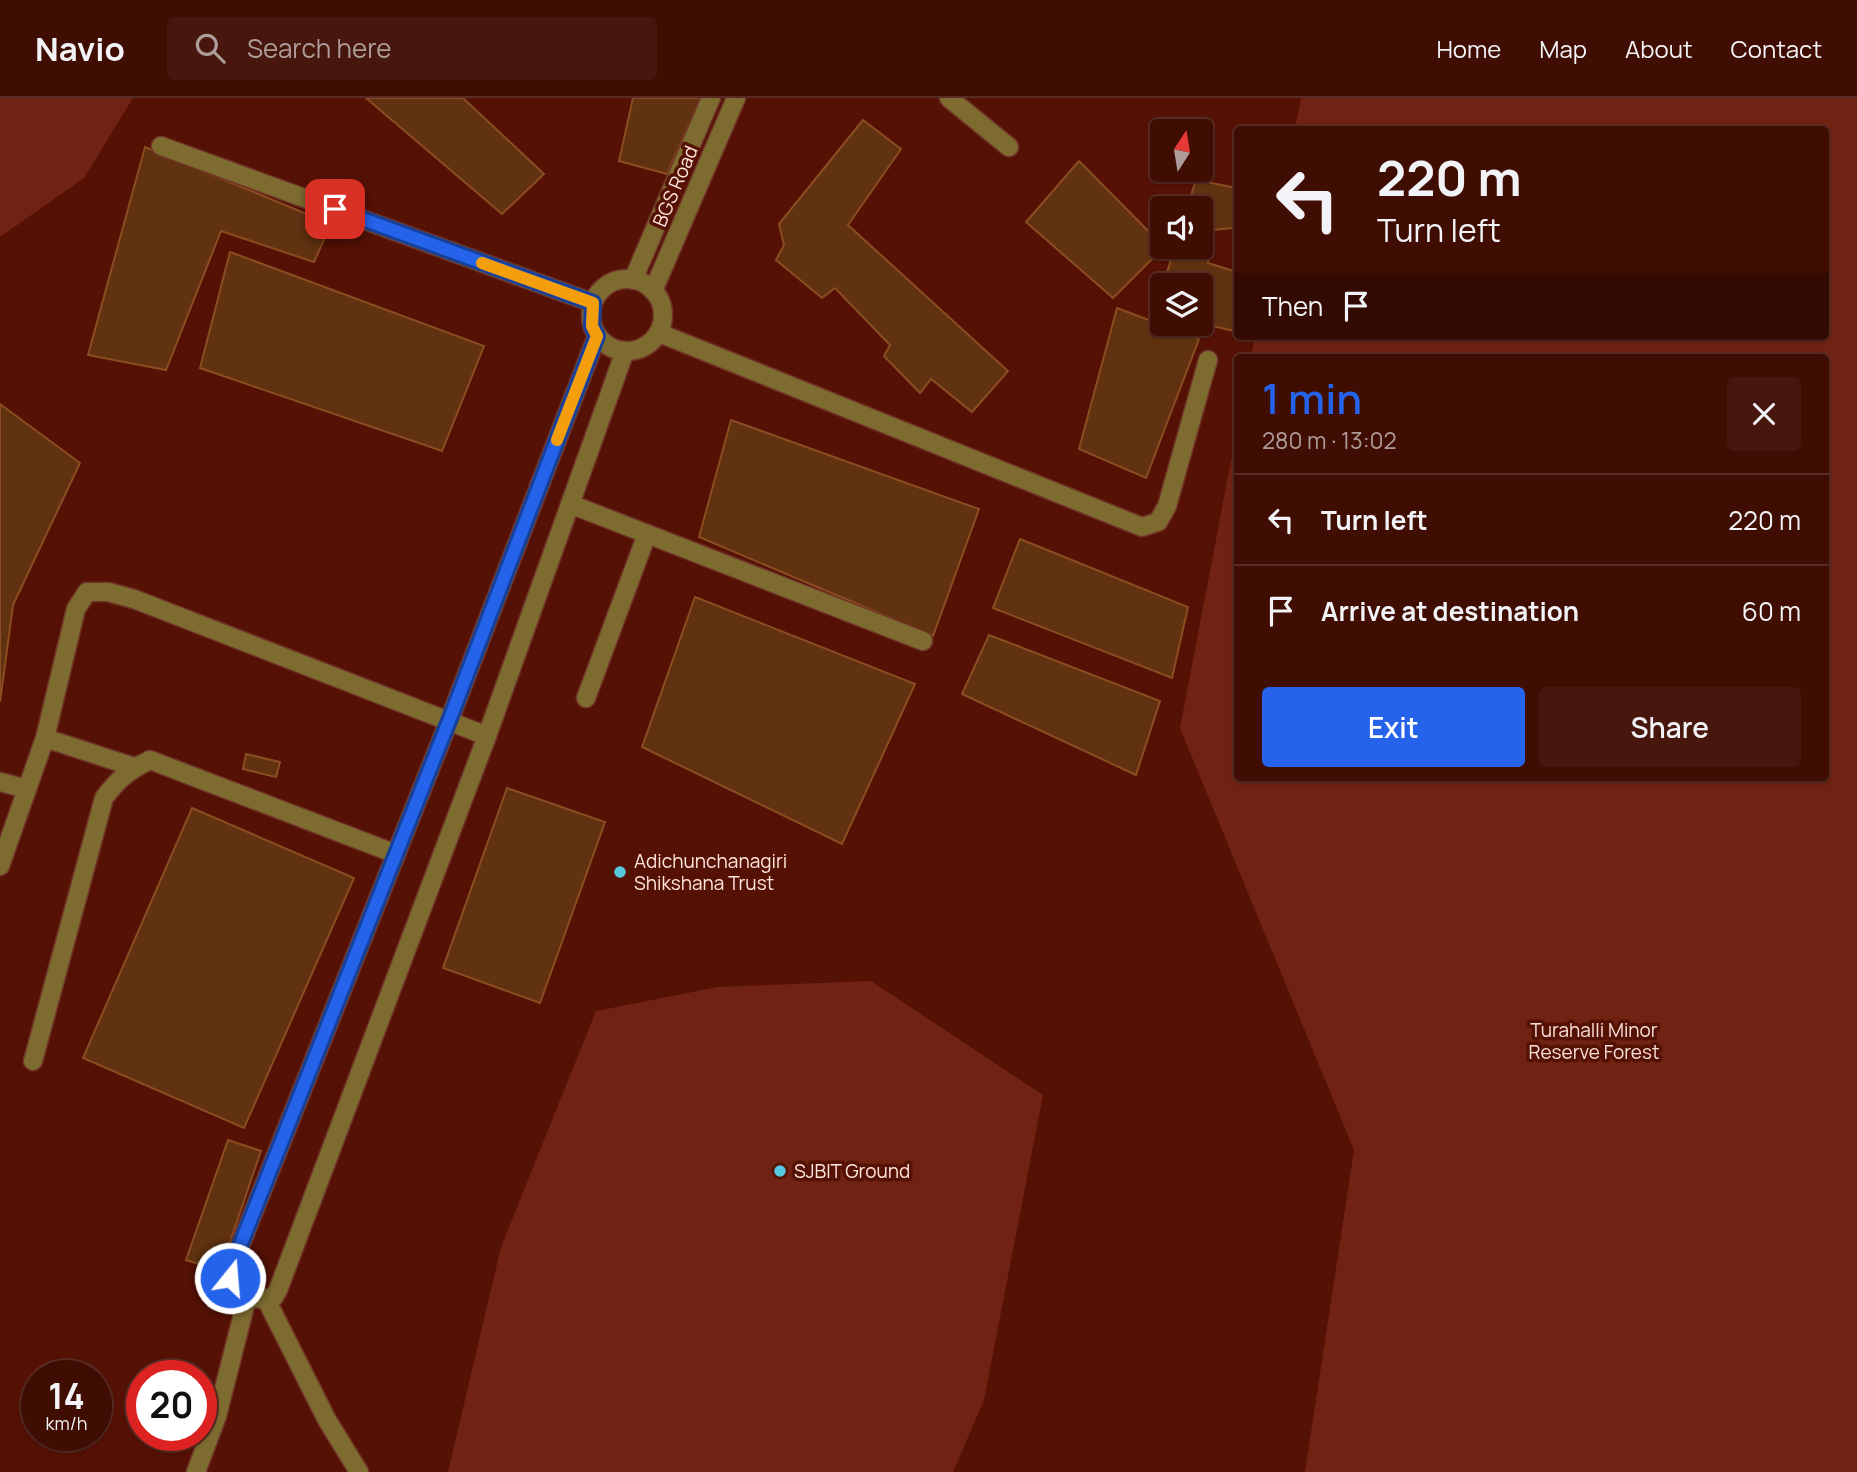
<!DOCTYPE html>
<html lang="en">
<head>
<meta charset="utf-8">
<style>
  :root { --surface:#400d03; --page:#47160d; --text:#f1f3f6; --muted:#ae9c9a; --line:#592d25; --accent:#2563eb }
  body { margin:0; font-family:Manrope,sans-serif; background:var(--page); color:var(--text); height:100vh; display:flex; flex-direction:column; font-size:26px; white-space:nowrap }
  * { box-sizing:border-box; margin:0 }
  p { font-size:23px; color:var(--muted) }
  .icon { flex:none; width:38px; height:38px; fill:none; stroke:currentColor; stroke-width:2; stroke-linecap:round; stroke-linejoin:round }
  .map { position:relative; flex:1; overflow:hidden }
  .drawer { position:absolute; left:1234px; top:256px; width:595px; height:427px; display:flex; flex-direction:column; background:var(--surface); border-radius:7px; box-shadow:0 2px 5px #0004,0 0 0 2px var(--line) }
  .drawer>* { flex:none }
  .guide { position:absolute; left:1234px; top:28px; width:595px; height:214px; border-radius:7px; box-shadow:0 2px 5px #0004,0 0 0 2px var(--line); background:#400d03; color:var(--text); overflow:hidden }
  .needle { width:46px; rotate:12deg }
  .controls { position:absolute; left:1150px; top:21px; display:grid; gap:14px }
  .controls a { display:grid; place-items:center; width:63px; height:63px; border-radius:7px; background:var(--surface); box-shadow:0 2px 5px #0004,0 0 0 2px var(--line); font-size:35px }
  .speed { position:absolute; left:21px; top:1262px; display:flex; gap:14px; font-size:35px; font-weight:700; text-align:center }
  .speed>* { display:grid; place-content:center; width:91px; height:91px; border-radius:50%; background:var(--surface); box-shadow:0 2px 5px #0004,0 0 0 2px var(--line); line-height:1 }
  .speed small { font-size:18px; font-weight:400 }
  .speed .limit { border:10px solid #d22; background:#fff; color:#111 }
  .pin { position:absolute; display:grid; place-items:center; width:60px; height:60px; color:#fff; margin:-30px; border-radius:14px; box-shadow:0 4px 10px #0006 }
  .me { position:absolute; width:77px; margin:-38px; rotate:17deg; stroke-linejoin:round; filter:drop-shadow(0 0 5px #0008) }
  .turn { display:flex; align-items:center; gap:24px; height:147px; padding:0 28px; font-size:32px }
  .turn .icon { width:91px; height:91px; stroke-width:2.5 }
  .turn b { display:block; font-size:49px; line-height:60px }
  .then { display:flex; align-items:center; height:66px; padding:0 28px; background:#0003; gap:14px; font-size:26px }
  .round { display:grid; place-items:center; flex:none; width:74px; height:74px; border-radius:7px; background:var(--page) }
  .headline { display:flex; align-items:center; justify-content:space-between; height:119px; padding:0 28px }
  h1 { font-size:42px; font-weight:600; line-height:52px; color:var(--accent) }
  .primary-button { display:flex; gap:14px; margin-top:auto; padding:14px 28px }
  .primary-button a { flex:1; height:80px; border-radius:7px; background:var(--accent); color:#fff; font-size:28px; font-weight:600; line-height:80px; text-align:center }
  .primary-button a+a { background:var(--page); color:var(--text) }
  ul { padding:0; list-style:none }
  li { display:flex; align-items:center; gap:21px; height:91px; padding:0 28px; border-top:2px solid var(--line) }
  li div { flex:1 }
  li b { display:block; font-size:26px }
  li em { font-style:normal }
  header { display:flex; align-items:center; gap:42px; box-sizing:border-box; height:98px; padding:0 35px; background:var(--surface); border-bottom:2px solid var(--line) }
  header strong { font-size:33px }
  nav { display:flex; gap:38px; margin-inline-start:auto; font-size:24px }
  .search { width:490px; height:63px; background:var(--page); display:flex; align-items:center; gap:18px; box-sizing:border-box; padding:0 24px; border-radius:7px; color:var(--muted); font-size:26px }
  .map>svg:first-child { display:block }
  .green { fill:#712313 }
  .building { fill:#613210; stroke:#8b4d21; stroke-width:2 }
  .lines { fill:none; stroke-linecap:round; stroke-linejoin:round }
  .lane-casing { stroke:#703327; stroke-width:21 }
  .lane { stroke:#7d6b30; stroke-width:18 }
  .route-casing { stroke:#184099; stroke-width:18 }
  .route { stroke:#2563eb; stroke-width:12 }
  .slow { stroke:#f59e0b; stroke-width:12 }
  .poi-dot { fill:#56c9e1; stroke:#551104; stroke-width:2.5 }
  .labels { text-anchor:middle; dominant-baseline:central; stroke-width:7; stroke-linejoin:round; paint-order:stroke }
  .street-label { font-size:19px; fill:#ffe4de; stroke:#551104 }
  .poi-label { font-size:19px; fill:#ffe4de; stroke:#551104; text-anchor:start }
  .park-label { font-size:19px; fill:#f8ded8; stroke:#551104 }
</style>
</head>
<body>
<header>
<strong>Navio</strong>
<div class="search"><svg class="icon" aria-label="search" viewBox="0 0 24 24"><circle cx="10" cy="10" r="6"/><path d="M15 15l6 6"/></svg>Search here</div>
<nav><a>Home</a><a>Map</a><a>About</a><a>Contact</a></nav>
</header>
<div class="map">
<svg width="1857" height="1374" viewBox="0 0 1857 1374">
  <rect width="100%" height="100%" fill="#551104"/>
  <path class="green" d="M0 0H133L84 80 0 139Z
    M1301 0H1857V1374H1305L1354 1052 1180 630 1237 332V679H1825V259H1251L1255 238H1825V32L1295 31Z
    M871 883 1043 997 984 1302 953 1374H448L501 1149 596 913 718 889Z"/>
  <path class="building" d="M366 0H463L544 76 502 116Z
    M633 0H701L667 76 619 63Z
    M863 22 901 51 848 127 1008 273 972 314 931 281 920 295 884 258 890 247 835 190 822 200 776 162 784 147 779 126Z
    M145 49 331 126 314 164 221 133 166 272 88 257Z
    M1079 63 1164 149 1113 200 1026 124Z
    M1196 82 1237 90V121L1232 130 1214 132 1208 165 1237 174V219L1234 233 1200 225V187H1163L1175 149H1200V110H1187Z
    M230 154 484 248 442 353 200 270Z
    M1117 210 1199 241 1146 380 1079 351Z
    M0 306 80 365 13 507 0 604Z
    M731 322 979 411 933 538 699 439Z
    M1020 441 1188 509 1172 580 993 510Z
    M695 499 915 586 842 746 642 649Z
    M989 537 1160 603 1136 677 962 596Z
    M246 656 280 664 276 679 243 671Z
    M507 690 605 724 540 905 443 870Z
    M192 710 354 780 244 1030 83 960Z
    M228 1042 261 1053 220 1173 186 1162Z"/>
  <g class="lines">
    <g class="lane-casing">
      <path id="lane" d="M949 0 1009 49
        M161 48 593 205
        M591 217a36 36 0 1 1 72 0a36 36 0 1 1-72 0Z
        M633 182 711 0
        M653 193 736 0
        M659 235 1142 429 1158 424 1167 408 1208 262
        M597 238 449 623 230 1173C229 1197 255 1204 274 1199L278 1192 487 638 625 253
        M570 406 923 543
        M586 600 647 436
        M45 640 134 669
        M0 684 27 691
        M0 768 45 640 76 511 87 494H108L134 501 487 638
        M33 963 104 700C118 681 129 672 150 662L396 756
        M266 1201 327 1322 359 1374
        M196 1374 217 1318 247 1200"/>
    </g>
    <use href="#lane" class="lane"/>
  </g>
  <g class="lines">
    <g class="route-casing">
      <path id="route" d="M230 1180V1173L449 623 597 238 592 228 593 205 335 111"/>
    </g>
    <use href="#route" class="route"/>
    <path class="slow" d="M482 165 593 205 592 228 597 238 557 342"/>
  </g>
  <g class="poi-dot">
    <circle cx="620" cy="774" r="7"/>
    <circle cx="780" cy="1073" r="7"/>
  </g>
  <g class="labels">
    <g class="street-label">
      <text transform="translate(675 88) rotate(-67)">BGS Road</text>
    </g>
    <g class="poi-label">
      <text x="634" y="763">Adichunchanagiri<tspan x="634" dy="22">Shikshana Trust</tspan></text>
      <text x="794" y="1073">SJBIT Ground</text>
    </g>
    <g class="park-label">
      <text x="1594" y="932">Turahalli Minor<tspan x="1594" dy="22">Reserve Forest</tspan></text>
    </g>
  </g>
</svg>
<div class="controls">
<a><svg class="needle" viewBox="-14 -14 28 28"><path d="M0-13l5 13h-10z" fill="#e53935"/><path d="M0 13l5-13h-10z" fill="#ae9c9a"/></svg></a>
<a><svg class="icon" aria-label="sound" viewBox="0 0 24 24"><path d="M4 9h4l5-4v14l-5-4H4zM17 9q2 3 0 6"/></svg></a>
<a><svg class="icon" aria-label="layers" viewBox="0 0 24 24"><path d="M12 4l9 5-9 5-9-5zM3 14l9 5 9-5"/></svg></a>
</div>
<div class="speed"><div>14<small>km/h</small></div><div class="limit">20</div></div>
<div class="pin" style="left:335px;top:111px;background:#d93025"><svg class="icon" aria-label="arrive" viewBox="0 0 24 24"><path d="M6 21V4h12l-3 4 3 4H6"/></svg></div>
<svg class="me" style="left:230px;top:1180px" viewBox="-20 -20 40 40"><circle r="17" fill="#2563eb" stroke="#fff" stroke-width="3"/><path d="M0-11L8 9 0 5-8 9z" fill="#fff"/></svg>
<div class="guide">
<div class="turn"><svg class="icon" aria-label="left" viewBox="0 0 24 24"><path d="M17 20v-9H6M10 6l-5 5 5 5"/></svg><div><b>220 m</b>Turn left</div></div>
<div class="then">Then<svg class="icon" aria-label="arrive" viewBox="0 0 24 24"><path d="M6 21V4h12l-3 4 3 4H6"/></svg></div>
</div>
<section class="drawer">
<div class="headline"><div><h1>1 min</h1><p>280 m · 13:02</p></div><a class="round"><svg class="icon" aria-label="close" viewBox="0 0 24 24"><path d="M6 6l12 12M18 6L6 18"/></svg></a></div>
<ul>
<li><svg class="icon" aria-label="left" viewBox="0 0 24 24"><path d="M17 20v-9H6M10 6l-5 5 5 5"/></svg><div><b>Turn left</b></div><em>220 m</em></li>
<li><svg class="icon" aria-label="arrive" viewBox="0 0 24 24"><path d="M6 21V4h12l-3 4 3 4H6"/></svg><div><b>Arrive at destination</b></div><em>60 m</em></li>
</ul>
<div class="primary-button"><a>Exit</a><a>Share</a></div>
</section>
</div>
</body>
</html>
